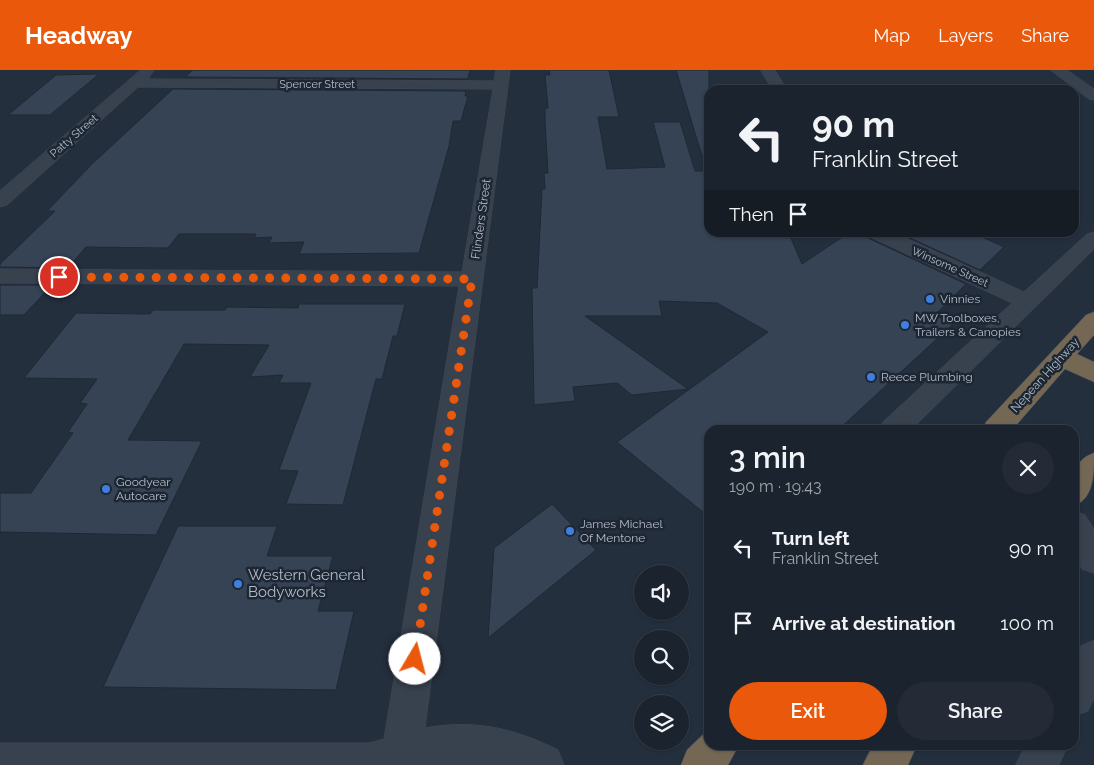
<!DOCTYPE html>
<html lang="en">
<head>
<meta charset="utf-8">
<style>
  :root { --surface:#1b232e; --page:#242b36; --text:#f1f3f6; --muted:#a0a4aa; --line:#39404a; --accent:#ea580c }
  body { margin:0; font-family:Raleway,sans-serif; background:var(--page); color:var(--text); height:100vh; display:flex; flex-direction:column; font-size:19px; white-space:nowrap }
  * { box-sizing:border-box; margin:0 }
  p { font-size:16px; color:var(--muted) }
  .icon { flex:none; width:28px; height:28px; fill:none; stroke:currentColor; stroke-width:2; stroke-linecap:round; stroke-linejoin:round }
  .map { position:relative; flex:1; overflow:hidden }
  .panel { position:absolute; left:704px; top:355px; width:375px; height:325px; display:flex; flex-direction:column; background:var(--surface); border-radius:15px; box-shadow:0 1px 4px #0004,0 0 0 1px var(--line) }
  .panel>* { flex:none }
  .hud { position:absolute; left:704px; top:15px; width:375px; height:152px; border-radius:15px; box-shadow:0 1px 4px #0004,0 0 0 1px var(--line); background:#1b232e; color:var(--text); overflow:hidden }
  .controls { position:absolute; left:634px; top:495px; display:grid; gap:10px }
  .controls a { display:grid; place-items:center; width:55px; height:55px; border-radius:50%; background:var(--surface); box-shadow:0 1px 4px #0004,0 0 0 1px var(--line); font-size:25px }
  .pin { position:absolute; display:grid; place-items:center; width:42px; height:42px; color:#fff; margin:-21px; border:2px solid #fff; border-radius:50%; box-shadow:0 1px 5px #0007 }
  .me { position:absolute; width:55px; margin:-28px; rotate:8deg; stroke-linejoin:round; filter:drop-shadow(0 0 4px #0008) }
  .turn { display:flex; align-items:center; gap:18px; height:105px; padding:0 25px; font-size:22px }
  .turn .icon { width:65px; height:65px; stroke-width:2.5 }
  .turn b { display:block; font-size:35px; line-height:42px }
  .then { display:flex; align-items:center; height:48px; padding:0 25px; background:#0003; gap:10px; font-size:19px }
  .round { display:grid; place-items:center; flex:none; width:52px; height:52px; border-radius:26px; background:var(--page) }
  .summary { display:flex; align-items:center; justify-content:space-between; height:85px; padding:0 25px }
  h1 { font-size:30px; font-weight:600; line-height:38px }
  .primary-button { display:flex; gap:10px; margin-top:auto; padding:10px 25px }
  .primary-button a { flex:1; height:58px; border-radius:30px; background:var(--accent); color:#fff; font-size:20px; font-weight:600; line-height:58px; text-align:center }
  .primary-button a+a { background:var(--page); color:var(--text) }
  ul { padding:0; list-style:none }
  li { display:flex; align-items:center; gap:15px; height:75px; padding:0 25px }
  li div { flex:1 }
  li b { display:block; font-size:19px }
  li em { font-style:normal }
  header { display:flex; align-items:center; gap:30px; box-sizing:border-box; height:70px; padding:0 25px; background:var(--accent); color:#fff }
  header strong { font-size:24px }
  nav { display:flex; gap:28px; margin-inline-start:auto; font-size:18px }
  .map>svg:first-child { display:block }
  .building { fill:#364354; stroke:#1f2835 }
  .lines { fill:none; stroke-linecap:round; stroke-linejoin:round }
  .minor-casing { stroke:#414a57; stroke-width:1 }
  .highway-casing { stroke:#434c59; stroke-width:1 }
  .minor { fill:#38414e; fill-rule:evenodd }
  .highway { fill:#746855; fill-rule:evenodd }
  .route { stroke:#ea580c; stroke-width:9; stroke-dasharray:0 16.2 }
  .shop-dot { fill:#3f7fe0; stroke:#1d2633; stroke-width:2 }
  .labels { text-anchor:middle; dominant-baseline:central; stroke-width:5; stroke-linejoin:round; paint-order:stroke }
  .far-street-label { font-size:11px; fill:#b4bcc9; stroke:#1d2633 }
  .street-label { font-size:12px; fill:#b4bcc9; stroke:#1d2633 }
  .poi-label { font-size:12px; fill:#b4bcc9; stroke:#1d2633; text-anchor:start }
  .near-poi-label { font-size:15px; fill:#b4bcc9; stroke:#1d2633; text-anchor:start }
</style>
</head>
<body>
<header>
<strong>Headway</strong>
<nav><a>Map</a><a>Layers</a><a>Share</a></nav>
</header>
<div class="map">
<svg width="1094" height="695" viewBox="0 0 1094 695">
  <rect width="100%" height="100%" fill="#242f3e"/>
  <path class="building" d="M193 0H470L468 9 185 7Z
    M549 0H609L619 47H598L607 99 665 97 653 52H680L695 101H703L709 114V162H723L724 166H790L802 194 844 166 866 167 966 214 935 245 953 254 838 360H709V447L617 372 768 262 717 233 659 231 662 246H585L688 319 632 325 617 313 573 317 575 331 534 335 532 218H537L542 119H545L544 103H548L545 51V38H548L545 5H550Z
    M676 0H709V85L702 86Z
    M99 4 50 45H8L56 5Z
    M173 19 466 21 465 26H468L461 51H453L449 76 419 183 299 184 304 172 269 173 272 167 254 168 256 164H179L168 178 86 177 68 198 0 197V194L55 141H47L92 94Z
    M908 167H982L1004 177 980 200Z
    M0 215H52L24 245H0Z
    M299 234H405L397 266H393L382 309H376L343 435 286 434 298 401 279 400 311 313H279L283 305 250 307 269 275 184 274 128 370 202 371 156 465 0 462V423H31L73 363 68 362 87 334 80 333 97 309 24 308 76 243 150 244 153 240H225L227 237 298 238Z
    M552 434 596 480 488 568 494 478Z
    M178 456H277L267 486H333L318 541H354L336 620 103 617Z"/>
  <g class="lines">
    <g class="minor-casing">
      <path id="minor" d="M141 0H154L148 9 494 11 496 0H510L425 658C474 649 514 658 558 680L564 695H0V673H370L384 669 459 216 0 213V199L462 202 493 19 138 17 7 135 0 137V121Z
        M761 0H775L787 20H773Z
        M1051 0H1067L1094 19V30L1089 29Z
        M865 162H893L1024 222 1087 164 1094 162V179L911 360H879L883 352 1012 233 868 166Z
        M1074 441 1085 445 1094 459V503L1082 499 1074 484Z
        M1094 571V628L1088 641 1074 646V589L1081 576Z
        M1026 675H1068L1059 695H1016Z"/>
    </g>
    <g class="highway-casing">
      <path id="highway" d="M1094 242V265L1077 284 1094 292V312L1065 299 1012 360H982L986 352 1086 245Z
        M1094 383C1094 405 1094 428 1074 436 1074 414 1069 391 1094 383Z
        M709 659V675H739L728 695H681L687 680Z
        M873 675H917L908 695H863Z"/>
    </g>
    <use href="#minor" class="minor"/>
    <use href="#highway" class="highway"/>
  </g>
  <g class="lines">
    <path class="route" d="M59 207 472 209 415 589"/>
  </g>
  <g class="shop-dot">
    <circle cx="930" cy="229" r="5"/>
    <circle cx="905" cy="255" r="5"/>
    <circle cx="871" cy="307" r="5"/>
    <circle cx="106" cy="419" r="5"/>
    <circle cx="570" cy="461" r="5"/>
    <circle cx="238" cy="514" r="5"/>
  </g>
  <g class="labels">
    <g class="far-street-label">
      <text x="317" y="14">Spencer Street</text>
      <text transform="translate(74 66) rotate(-41)">Patty Street</text>
      <text transform="translate(950 197) rotate(24)">Winsome Street</text>
    </g>
    <g class="street-label">
      <text transform="translate(481 149) rotate(-82)">Flinders Street</text>
      <text transform="translate(1045 305) rotate(-48)">Nepean Highway</text>
    </g>
    <g class="poi-label">
      <text x="940" y="229">Vinnies</text>
      <text x="915" y="248">MW Toolboxes,<tspan x="915" dy="14">Trailers &amp; Canopies</tspan></text>
      <text x="881" y="307">Reece Plumbing</text>
      <text x="116" y="412">Goodyear<tspan x="116" dy="14">Autocare</tspan></text>
      <text x="580" y="454">James Michael<tspan x="580" dy="14">Of Mentone</tspan></text>
    </g>
    <g class="near-poi-label">
      <text x="248" y="505">Western General<tspan x="248" dy="17">Bodyworks</tspan></text>
    </g>
  </g>
</svg>
<div class="controls">
<a><svg class="icon" aria-label="sound" viewBox="0 0 24 24"><path d="M4 9h4l5-4v14l-5-4H4zM17 9q2 3 0 6"/></svg></a>
<a><svg class="icon" aria-label="search" viewBox="0 0 24 24"><circle cx="10" cy="10" r="6"/><path d="M15 15l6 6"/></svg></a>
<a><svg class="icon" aria-label="layers" viewBox="0 0 24 24"><path d="M12 4l9 5-9 5-9-5zM3 14l9 5 9-5"/></svg></a>
</div>
<div class="pin" style="left:59px;top:207px;background:#d93025"><svg class="icon" aria-label="arrive" viewBox="0 0 24 24"><path d="M6 21V4h12l-3 4 3 4H6"/></svg></div>
<svg class="me" style="left:415px;top:589px" viewBox="-20 -20 40 40"><circle r="19" fill="#fff"/><path d="M0-13L10 11 0 6-10 11z" fill="#ea580c"/></svg>
<div class="hud">
<div class="turn"><svg class="icon" aria-label="left" viewBox="0 0 24 24"><path d="M17 20v-9H6M10 6l-5 5 5 5"/></svg><div><b>90 m</b>Franklin Street</div></div>
<div class="then">Then<svg class="icon" aria-label="arrive" viewBox="0 0 24 24"><path d="M6 21V4h12l-3 4 3 4H6"/></svg></div>
</div>
<section class="panel">
<div class="summary"><div><h1>3 min</h1><p>190 m · 19:43</p></div><a class="round"><svg class="icon" aria-label="close" viewBox="0 0 24 24"><path d="M6 6l12 12M18 6L6 18"/></svg></a></div>
<ul>
<li><svg class="icon" aria-label="left" viewBox="0 0 24 24"><path d="M17 20v-9H6M10 6l-5 5 5 5"/></svg><div><b>Turn left</b><p>Franklin Street</p></div><em>90 m</em></li>
<li><svg class="icon" aria-label="arrive" viewBox="0 0 24 24"><path d="M6 21V4h12l-3 4 3 4H6"/></svg><div><b>Arrive at destination</b></div><em>100 m</em></li>
</ul>
<div class="primary-button"><a>Exit</a><a>Share</a></div>
</section>
</div>
</body>
</html>
